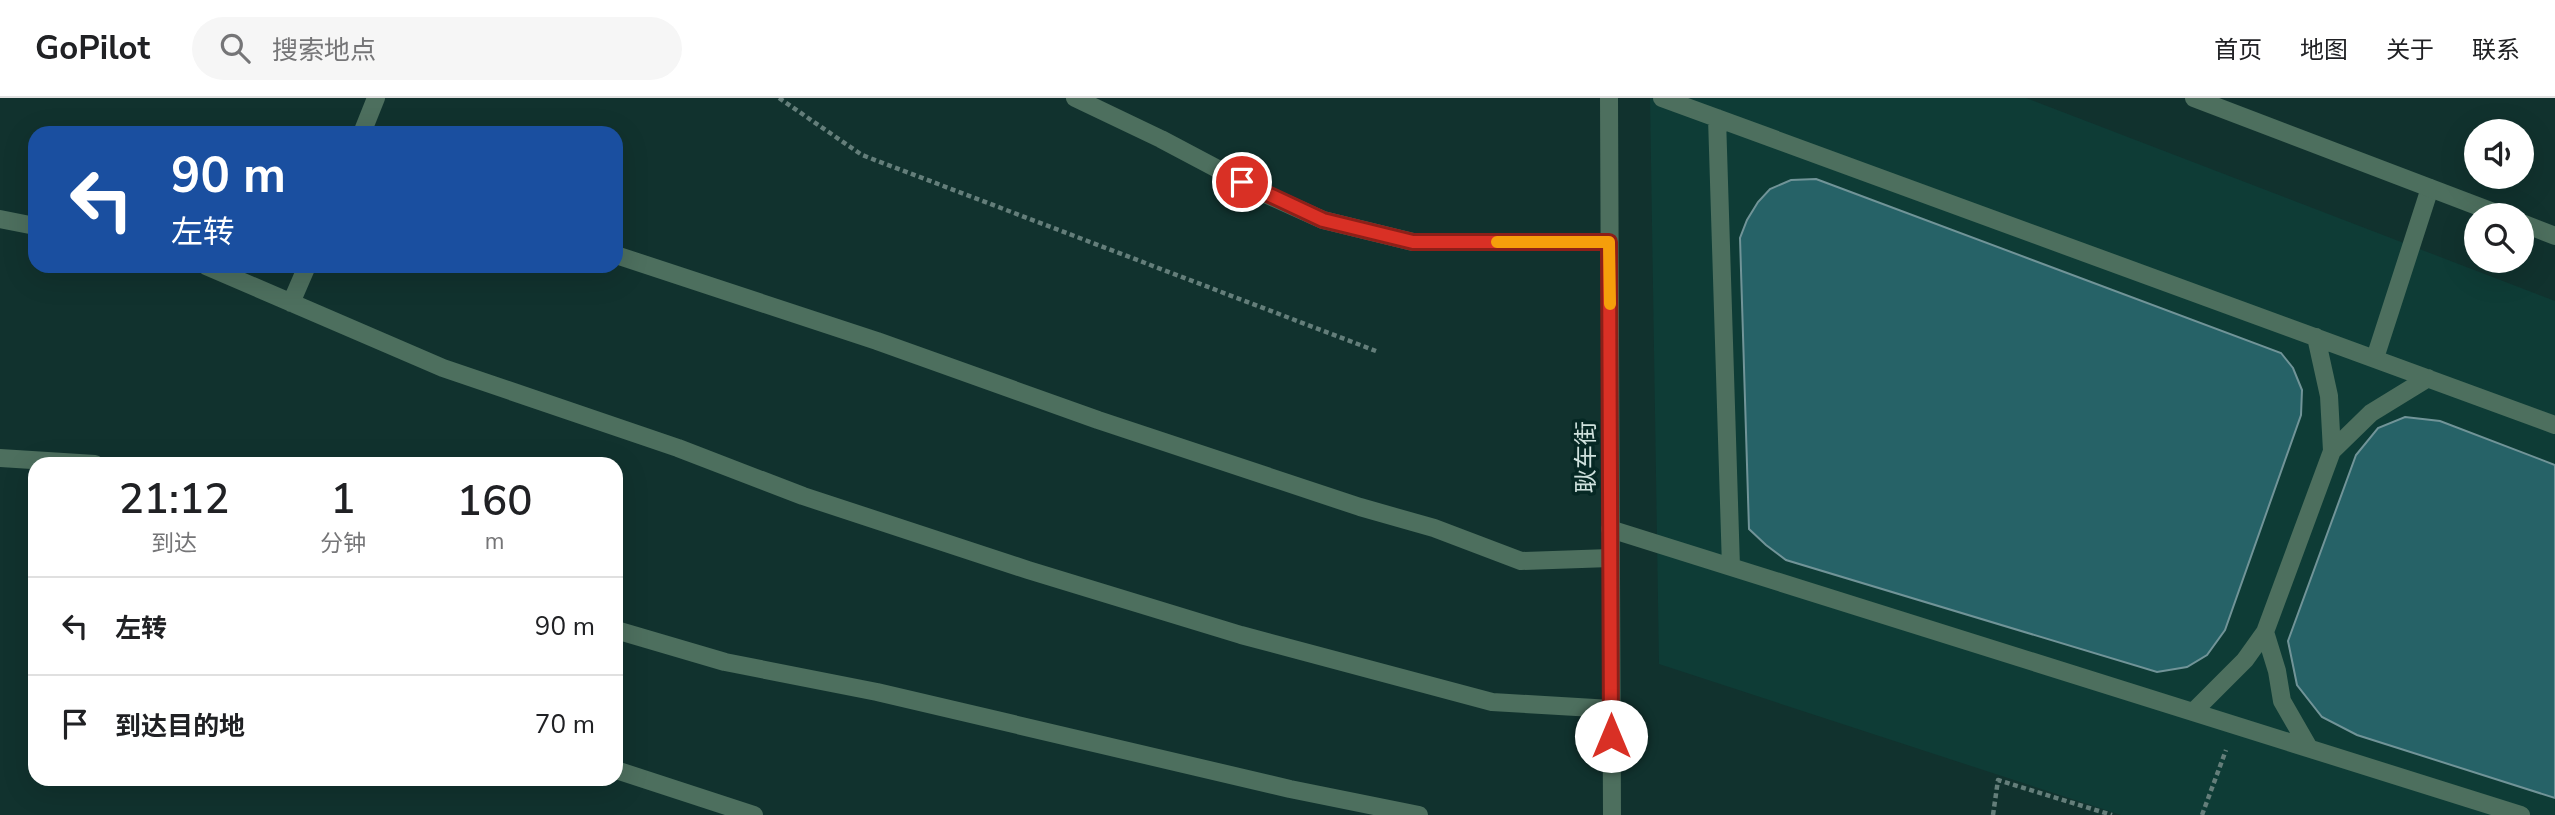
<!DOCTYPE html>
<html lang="zh">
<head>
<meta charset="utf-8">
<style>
  :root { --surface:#fff; --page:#f6f6f6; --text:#202124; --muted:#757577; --line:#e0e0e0 }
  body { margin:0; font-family:"Nunito Sans","Noto Sans SC",sans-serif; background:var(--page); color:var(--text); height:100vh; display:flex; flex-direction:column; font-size:26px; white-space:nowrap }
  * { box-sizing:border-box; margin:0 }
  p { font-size:23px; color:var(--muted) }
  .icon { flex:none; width:38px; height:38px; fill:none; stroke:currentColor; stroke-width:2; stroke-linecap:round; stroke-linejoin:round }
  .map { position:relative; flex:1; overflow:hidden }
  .panel { position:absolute; left:28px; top:359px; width:595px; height:329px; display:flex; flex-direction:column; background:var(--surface); border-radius:21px; box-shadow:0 7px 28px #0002 }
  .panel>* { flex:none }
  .banner { position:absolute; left:28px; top:28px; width:595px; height:147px; border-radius:21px; box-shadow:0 7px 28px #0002; background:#1a4fa0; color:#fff; overflow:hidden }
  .buttons { position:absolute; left:2464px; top:21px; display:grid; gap:14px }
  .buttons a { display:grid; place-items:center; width:70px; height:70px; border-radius:50%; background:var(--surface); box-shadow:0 7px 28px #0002; font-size:35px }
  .pin { position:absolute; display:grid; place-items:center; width:60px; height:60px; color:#fff; margin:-30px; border:4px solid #fff; border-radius:50%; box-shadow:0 2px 7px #0007 }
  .me { position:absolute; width:77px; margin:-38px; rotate:0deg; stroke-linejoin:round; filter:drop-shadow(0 0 5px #0008) }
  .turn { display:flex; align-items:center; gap:24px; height:147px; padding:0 28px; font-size:32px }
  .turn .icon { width:91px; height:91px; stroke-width:2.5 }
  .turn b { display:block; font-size:49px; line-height:60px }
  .eta { display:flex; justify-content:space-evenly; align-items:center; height:119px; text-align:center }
  .eta b { font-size:42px; font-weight:600; line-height:49px }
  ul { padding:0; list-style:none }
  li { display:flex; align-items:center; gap:21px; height:98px; padding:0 28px; border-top:2px solid var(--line) }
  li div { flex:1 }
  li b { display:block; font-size:26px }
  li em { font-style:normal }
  header { display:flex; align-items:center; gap:42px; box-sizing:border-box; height:98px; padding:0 35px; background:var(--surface); border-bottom:2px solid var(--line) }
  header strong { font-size:33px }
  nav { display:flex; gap:38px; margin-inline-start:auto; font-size:24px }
  .search { width:490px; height:63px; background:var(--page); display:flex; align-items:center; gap:18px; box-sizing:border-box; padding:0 24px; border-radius:38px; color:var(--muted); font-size:26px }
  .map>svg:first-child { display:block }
  .built { fill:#0e3c36 }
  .building { fill:#266267; stroke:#719498; stroke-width:2 }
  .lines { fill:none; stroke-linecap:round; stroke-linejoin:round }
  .path { stroke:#647e7a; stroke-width:4.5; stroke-dasharray:5 3.5; stroke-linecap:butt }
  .service { stroke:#4d6f5e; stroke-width:18 }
  .minor { stroke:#4d6f5e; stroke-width:18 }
  .route-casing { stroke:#8d1f18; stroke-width:18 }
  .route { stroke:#d93025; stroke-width:12 }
  .slow { stroke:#f59e0b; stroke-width:12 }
  .labels { text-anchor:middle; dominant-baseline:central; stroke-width:7; stroke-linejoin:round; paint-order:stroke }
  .street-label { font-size:24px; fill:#cfe1dd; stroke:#062824 }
</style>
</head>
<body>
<header>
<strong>GoPilot</strong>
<div class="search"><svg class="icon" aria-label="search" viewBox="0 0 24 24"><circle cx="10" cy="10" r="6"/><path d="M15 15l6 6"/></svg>搜索地点</div>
<nav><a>首页</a><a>地图</a><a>关于</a><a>联系</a></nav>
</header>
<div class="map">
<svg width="2555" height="717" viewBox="0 0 2555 717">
  <rect width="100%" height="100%" fill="#11322e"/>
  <path class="built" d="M1650 0H2026L2555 203V717H2121L1659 566Z"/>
  <path class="building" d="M1816 81 2281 255 2293 270 2302 292 2301 317 2225 532 2207 557 2187 569 2157 574 1786 462 1766 447 1749 431 1740 140 1747 122 1758 104 1770 91 1791 82Z
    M2405 319 2440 323 2555 367V700L2357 637 2322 619 2297 587 2288 543 2356 357 2378 330Z"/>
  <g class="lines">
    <path class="path" d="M779 0 862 57 1376 253
      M1993 717 1998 682 2112 717
      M2202 717 2226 652"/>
    <path class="service" d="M1075 0 1161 41 1263 95 1323 122 1413 144H1609
      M1662 0 2555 327
      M1717 20 1731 469
      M362 35 376 0
      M0 121 35 128
      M616 157 877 243 1098 322 1360 409 1434 430 1521 463 1610 460
      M206 168 443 270 678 350 803 398 1028 472 1241 537 1492 604 1611 611
      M291 205 307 168
      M2375 260 2430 90
      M2332 353 2371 315 2428 280
      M0 360 95 366
      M1610 431 2521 717
      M616 532 725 564 877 594 1290 691 1419 717
      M2265 534 2277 573 2282 603 2309 650
      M2193 614 2245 562 2265 534 2332 353 2329 298 2316 239
      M616 672 754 717"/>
    <path class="minor" d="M1609 0 1612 717
      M2194 0 2501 117
      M2522 125 2555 138"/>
  </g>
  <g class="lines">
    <g class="route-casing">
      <path id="route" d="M1242 84 1323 122 1413 144H1609L1611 638"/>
    </g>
    <use href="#route" class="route"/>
    <path class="slow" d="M1497 144H1609L1610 206"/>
  </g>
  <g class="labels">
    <g class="street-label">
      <text transform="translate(1586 359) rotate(-90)">耿车街</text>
    </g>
  </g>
</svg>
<div class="buttons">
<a><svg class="icon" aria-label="sound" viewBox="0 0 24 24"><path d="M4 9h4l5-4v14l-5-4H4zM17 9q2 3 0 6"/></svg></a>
<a><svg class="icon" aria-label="search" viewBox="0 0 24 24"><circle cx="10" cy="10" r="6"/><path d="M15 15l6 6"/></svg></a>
</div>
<div class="pin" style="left:1242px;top:84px;background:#d93025"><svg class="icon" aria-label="arrive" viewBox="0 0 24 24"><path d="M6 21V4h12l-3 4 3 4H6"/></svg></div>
<svg class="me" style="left:1611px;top:638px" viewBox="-20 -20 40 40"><circle r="19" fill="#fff"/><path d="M0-13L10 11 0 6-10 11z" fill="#d93025"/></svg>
<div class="banner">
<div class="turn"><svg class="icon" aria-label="left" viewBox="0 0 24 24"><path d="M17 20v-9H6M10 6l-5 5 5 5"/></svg><div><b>90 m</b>左转</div></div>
</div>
<section class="panel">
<div class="eta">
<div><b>21:12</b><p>到达</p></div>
<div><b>1</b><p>分钟</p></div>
<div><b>160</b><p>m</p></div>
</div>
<ul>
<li><svg class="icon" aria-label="left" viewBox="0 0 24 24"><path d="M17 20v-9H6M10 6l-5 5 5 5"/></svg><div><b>左转</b></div><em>90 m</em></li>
<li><svg class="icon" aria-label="arrive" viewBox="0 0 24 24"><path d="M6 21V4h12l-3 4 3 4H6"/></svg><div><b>到达目的地</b></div><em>70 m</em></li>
</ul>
</section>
</div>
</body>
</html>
